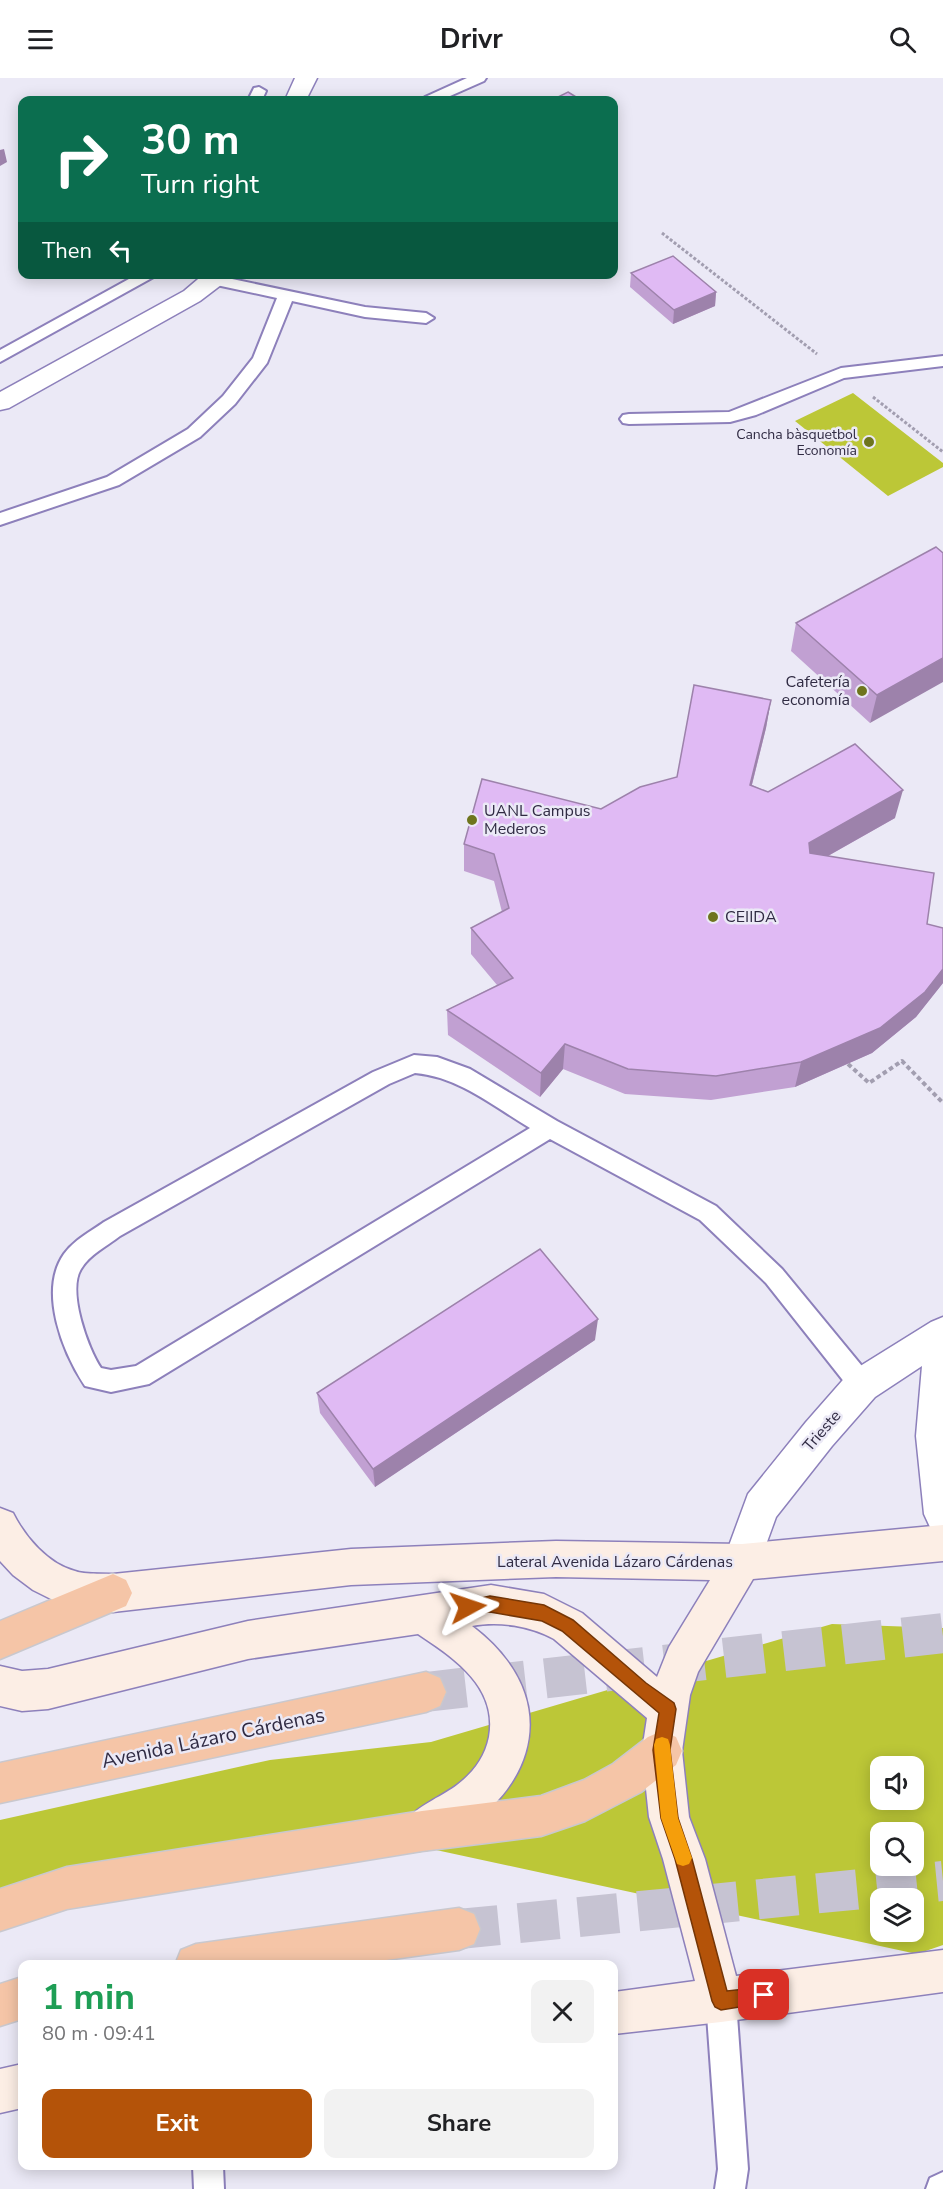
<!DOCTYPE html>
<html lang="en">
<head>
<meta charset="utf-8">
<style>
  :root { --surface:#fff; --page:#f2f2f2; --text:#202124; --muted:#757577; --accent:#b45309 }
  body { margin:0; font-family:"Nunito Sans",sans-serif; background:var(--page); color:var(--text); height:100vh; display:flex; flex-direction:column; font-size:22px; white-space:nowrap }
  * { box-sizing:border-box; margin:0 }
  p { font-size:20px; color:var(--muted) }
  .icon { flex:none; width:33px; height:33px; fill:none; stroke:currentColor; stroke-width:2; stroke-linecap:round; stroke-linejoin:round }
  .map { position:relative; flex:1; overflow:hidden }
  .side { position:absolute; left:18px; top:1882px; width:600px; height:210px; display:flex; flex-direction:column; background:var(--surface); border-radius:12px; box-shadow:0 3px 15px #0003 }
  .side>* { flex:none }
  .top-card { position:absolute; left:18px; top:18px; width:600px; height:183px; border-radius:12px; box-shadow:0 3px 15px #0003; background:#0b6e4f; color:#fff; overflow:hidden }
  .fabs { position:absolute; left:870px; top:1678px; display:grid; gap:12px }
  .fabs a { display:grid; place-items:center; width:54px; height:54px; border-radius:12px; background:var(--surface); box-shadow:0 3px 15px #0003; font-size:30px }
  .pin { position:absolute; display:grid; place-items:center; width:51px; height:51px; color:#fff; margin:-26px; border-radius:12px; box-shadow:0 3px 9px #0006 }
  .me { position:absolute; width:66px; margin:-33px; rotate:85deg; stroke-linejoin:round; filter:drop-shadow(0 0 4px #0008) }
  .turn { display:flex; align-items:center; gap:21px; height:126px; padding:0 24px; font-size:27px }
  .turn .icon { width:78px; height:78px; stroke-width:2.5 }
  .turn b { display:block; font-size:42px; line-height:51px }
  .then { display:flex; align-items:center; height:57px; padding:0 24px; background:#0003; gap:12px; font-size:22px }
  .round { display:grid; place-items:center; flex:none; width:63px; height:63px; border-radius:12px; background:var(--page) }
  .summary { display:flex; align-items:center; justify-content:space-between; height:102px; padding:0 24px }
  h1 { font-size:36px; font-weight:700; line-height:45px; color:#1e9e55 }
  .primary-button { display:flex; gap:12px; margin-top:auto; padding:12px 24px }
  .primary-button a { flex:1; height:69px; border-radius:12px; background:var(--accent); color:#fff; font-size:24px; font-weight:700; line-height:69px; text-align:center }
  .primary-button a+a { background:var(--page); color:var(--text) }
  header { display:flex; justify-content:space-between; align-items:center; height:78px; padding:0 24px; background:var(--surface); font-size:27px; font-weight:700 }
  .map>svg:first-child { display:block }
  .green { fill:#bcc737; fill-rule:evenodd }
  .lines { fill:none; stroke-linecap:round; stroke-linejoin:round }
  .highway-tunnel { stroke:#c6c3d2; stroke-width:40; stroke-dasharray:40 20; stroke-linecap:butt }
  .lane-casing { stroke:#8d80bb; stroke-width:4 }
  .street-casing { stroke:#8d80bb; stroke-width:3 }
  .secondary-casing { stroke:#8d80bb; stroke-width:3 }
  .highway-casing { stroke:#c9c8ce; stroke-width:3 }
  .path-far1 { stroke:#a29eb0; stroke-width:3; stroke-dasharray:3 2; stroke-linecap:butt }
  .path { stroke:#a29eb0; stroke-width:4; stroke-dasharray:4.5 3; stroke-linecap:butt }
  .lane { fill:#fff; fill-rule:evenodd }
  .street { fill:#fff; fill-rule:evenodd }
  .secondary { fill:#fceee5; fill-rule:evenodd }
  .highway { fill:#f5c5a7; fill-rule:evenodd }
  .wall { fill:#c1a0d2 }
  .shaded-wall { fill:#9d82ab }
  .building { fill:#e0baf4; stroke:#9d82ab; stroke-width:1.5 }
  .route { fill:#b45309; stroke:#753606; stroke-width:1.5 }
  .slow { fill:#f59e0b }
  .poi-dot { fill:#6e751d; stroke:#ebe9f6; stroke-width:2 }
  .labels { text-anchor:middle; dominant-baseline:central; stroke-width:5; stroke-linejoin:round; paint-order:stroke }
  .far-poi-label { font-size:14px; fill:#302b43; stroke:#ebe9f6; text-anchor:end }
  .poi-label { font-size:16px; fill:#302b43; stroke:#ebe9f6; text-anchor:start }
  .street-label { font-size:16px; fill:#302b43; stroke:#ebe9f6 }
  .near-street-label { font-size:20px; fill:#302b43; stroke:#ebe9f6 }
</style>
</head>
<body>
<header><svg class="icon" aria-label="menu" viewBox="0 0 24 24"><path d="M4 6h16M4 12h16M4 18h16"/></svg>Drivr<svg class="icon" aria-label="search" viewBox="0 0 24 24"><circle cx="10" cy="10" r="6"/><path d="M15 15l6 6"/></svg></header>
<div class="map">
<svg width="943" height="2111" viewBox="0 0 943 2111">
  <rect width="100%" height="100%" fill="#ebe9f6"/>
  <path class="green" d="M853 315 943 385V389L888 418 795 343Z
    M832 1546 943 1550V1867L917 1876 436 1772 61 1825 0 1840V1742L270 1682 431 1664ZM880 1689H914V1722H880ZM880 1755H914V1788H880ZM880 1821H914V1854H880Z"/>
  <g class="lines">
    <path class="highway-tunnel" d="M426 1614 943 1555
      M459 1851 943 1803"/>
    <g class="lane-casing">
      <path id="lane" d="M467 0H486L484 3 441 22H423L425 19Z
        M259 9 266 13 262 22H248L254 10Z
        M138 196H159L0 284V272Z
        M213 197 365 229 426 235 434 240 426 245 365 239 292 223 267 285 235 326 200 359 119 407 0 447V435L107 399 188 351 223 318 253 280 277 220 207 205 205 202Z
        M943 278V288L844 300 756 337 730 344 629 346 623 345 620 341 623 337 629 336 729 334 841 290Z
        M414 977 437 979 470 991 557 1043 716 1128 782 1191 871 1299 874 1307 871 1315 862 1318 853 1315 766 1205 700 1142 550 1061 149 1306 111 1314 85 1308C63 1275 38 1213 64 1176 74 1162 90 1154 104 1144L373 994ZM415 995C459 999 493 1028 530 1050L136 1288 111 1292 101 1290C88 1271 67 1213 81 1191 89 1177 107 1168 120 1158L389 1006Z
        M721 1908 731 1913 736 1923 748 2091 745 2111H715L718 2091 706 1923 711 1913Z
        M193 2088H223L224 2111H194Z
        M943 2094V2111H926L930 2100Z"/>
    </g>
    <g class="street-casing">
      <path id="street" d="M295 0H317L306 22H285Z
        M204 196H227L221 207 200 223 9 330 0 332V314L184 213Z
        M943 1239V1454L930 1449 924 1436 916 1358 922 1288 875 1319 832 1368 776 1439 755 1497 742 1502 729 1497 723 1484 748 1416 806 1344 849 1295 931 1244Z"/>
    </g>
    <g class="secondary-casing">
      <path id="secondary" d="M0 1430 13 1435C25 1459 48 1486 75 1493 86 1497 101 1495 113 1496L351 1471 556 1463 742 1466 943 1447V1483L753 1501 698 1594 690 1617 682 1673 689 1739 705 1781 736 1898 943 1872V1914L721 1944 614 1956V1914L695 1903 663 1781 649 1739 642 1673 647 1640 554 1561C530 1548 500 1543 472 1548 573 1625 531 1728 426 1771L412 1765 406 1751C407 1747 409 1742 411 1738 418 1728 446 1716 457 1707 473 1695 485 1679 489 1659 498 1609 454 1580 418 1556L248 1581 48 1631 22 1633 0 1628V1588L22 1593 48 1591 248 1543 491 1507 544 1516 582 1535 657 1599 669 1569 710 1502 556 1499 351 1507 113 1534 72 1531 59 1525 33 1512 13 1497 0 1483Z
        M22 1986V2030L0 2035V1991Z"/>
    </g>
    <g class="highway-casing">
      <path id="highway" d="M113 1496 126 1502 132 1515 126 1528 0 1581V1543Z
        M426 1594 440 1600 446 1614 440 1628 426 1634 0 1725V1685Z
        M662 1653 676 1659 682 1673 676 1687 641 1714 585 1743 541 1758 422 1773 67 1831 0 1853V1811L67 1789 422 1733 541 1718 584 1702 613 1686 648 1659Z
        M459 1830 474 1836 480 1851 474 1866 459 1872 349 1887H175L181 1872 196 1866Z
        M22 1899V1941L0 1948V1906Z"/>
    </g>
    <path class="path-far1" d="M662 155 817 276
      M873 319 943 374"/>
    <path class="path" d="M848 986 869 1005 902 983 943 1025"/>
    <use href="#lane" class="lane"/>
    <use href="#street" class="street"/>
    <use href="#secondary" class="secondary"/>
    <use href="#highway" class="highway"/>
  </g>
  <path class="wall" d="M631 195 716 214 715 228 673 246 630 209Z
    M936 469 870 645 791 573 796 545Z
    M771 622 766 650 752 707 768 714 895 740 828 778 927 846 943 850V905L916 939 872 975 795 1009 711 1022 625 1016 563 991 540 1019 448 957 447 932 497 907 471 876V850L502 834 494 803 464 793V766L601 731 677 699Z
    M595 1262 375 1409 320 1335 317 1315Z"/>
  <path class="shaded-wall" d="M4 71 7 84 0 88V72Z
    M716 214 715 228 673 246 674 232Z
    M943 580V604L870 645 877 617Z
    M771 622 766 650 745 734 750 707Z
    M903 712 895 740 803 792 809 765Z
    M943 891V905L916 939 872 975 795 1009 801 984Z
    M565 966 563 991 540 1019 541 995Z
    M598 1241 595 1262 375 1409 373 1391Z"/>
  <path class="building" d="M568 14 581 22H552Z
    M673 178 716 214 674 232 631 195Z
    M936 469 943 475V580L877 617 796 545Z
    M694 607 771 622 750 707 768 714 855 666 903 712 809 765 810 775 934 795 927 846 943 850V891L925 914 880 950 801 984 716 998 628 991 565 966 541 995 447 932 513 900 471 850 509 830 494 776 464 766 482 701 601 731 640 709 677 699Z
    M540 1171 598 1241 373 1391 317 1315Z"/>
  <path class="route" d="M490 1518 544 1527 573 1542 646 1605 674 1625 676 1631 670 1672 678 1740 692 1781 727 1913 764 1909 770 1911 773 1917 770 1924 721 1932 715 1929 712 1923 675 1781 661 1740 653 1672 659 1635 562 1553 542 1543 490 1534 468 1537 463 1535 460 1529 463 1524Z"/>
  <path class="slow" d="M662 1659 668 1661 670 1667 678 1740 692 1780 689 1786 683 1788 677 1786 661 1740 654 1667 656 1661Z"/>
  <g class="poi-dot">
    <circle cx="869" cy="364" r="6"/>
    <circle cx="862" cy="613" r="6"/>
    <circle cx="472" cy="742" r="6"/>
    <circle cx="713" cy="839" r="6"/>
  </g>
  <g class="labels">
    <g class="far-poi-label">
      <text x="857" y="356">Cancha bàsquetbol<tspan x="857" dy="16">Economía</tspan></text>
    </g>
    <g class="poi-label">
      <text x="850" y="604" text-anchor="end">Cafetería<tspan x="850" dy="18">economía</tspan></text>
      <text x="484" y="733">UANL Campus<tspan x="484" dy="18">Mederos</tspan></text>
      <text x="725" y="839">CEIIDA</text>
    </g>
    <g class="street-label">
      <text transform="translate(822 1353) rotate(-49)">Trieste</text>
      <text x="615" y="1484">Lateral Avenida Lázaro Cárdenas</text>
    </g>
    <g class="near-street-label">
      <text transform="translate(213 1660) rotate(-12)">Avenida Lázaro Cárdenas</text>
    </g>
  </g>
</svg>
<div class="fabs">
<a><svg class="icon" aria-label="sound" viewBox="0 0 24 24"><path d="M4 9h4l5-4v14l-5-4H4zM17 9q2 3 0 6"/></svg></a>
<a><svg class="icon" aria-label="search" viewBox="0 0 24 24"><circle cx="10" cy="10" r="6"/><path d="M15 15l6 6"/></svg></a>
<a><svg class="icon" aria-label="layers" viewBox="0 0 24 24"><path d="M12 4l9 5-9 5-9-5zM3 14l9 5 9-5"/></svg></a>
</div>
<div class="pin" style="left:764px;top:1917px;background:#d93025"><svg class="icon" aria-label="arrive" viewBox="0 0 24 24"><path d="M6 21V4h12l-3 4 3 4H6"/></svg></div>
<svg class="me" style="left:468px;top:1529px" viewBox="-20 -20 40 40"><path d="M0-17L14 15 0 8-14 15z" fill="#b45309" stroke="#fff" stroke-width="4"/></svg>
<div class="top-card">
<div class="turn"><svg class="icon" aria-label="right" viewBox="0 0 24 24"><path d="M7 20v-9h11M14 6l5 5-5 5"/></svg><div><b>30 m</b>Turn right</div></div>
<div class="then">Then<svg class="icon" aria-label="left" viewBox="0 0 24 24"><path d="M17 20v-9H6M10 6l-5 5 5 5"/></svg></div>
</div>
<section class="side">
<div class="summary"><div><h1>1 min</h1><p>80 m · 09:41</p></div><a class="round"><svg class="icon" aria-label="close" viewBox="0 0 24 24"><path d="M6 6l12 12M18 6L6 18"/></svg></a></div>
<div class="primary-button"><a>Exit</a><a>Share</a></div>
</section>
</div>
</body>
</html>
